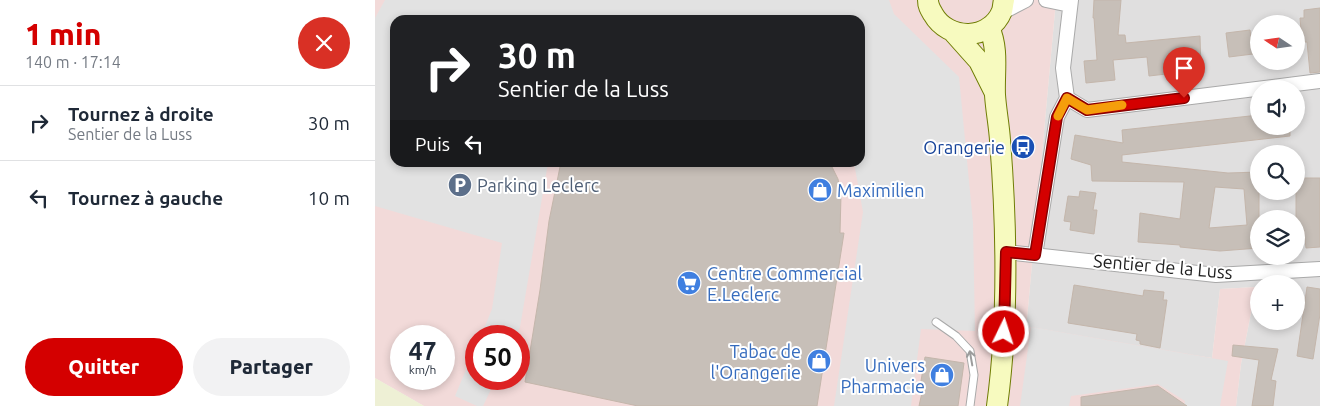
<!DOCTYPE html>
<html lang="fr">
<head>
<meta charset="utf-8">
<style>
  :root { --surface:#fff; --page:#f2f2f3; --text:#1f2937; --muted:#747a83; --line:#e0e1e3; --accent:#d40000 }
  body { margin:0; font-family:Ubuntu,sans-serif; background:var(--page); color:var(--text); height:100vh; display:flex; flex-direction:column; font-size:19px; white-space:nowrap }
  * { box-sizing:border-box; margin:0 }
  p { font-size:16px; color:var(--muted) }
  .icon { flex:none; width:28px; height:28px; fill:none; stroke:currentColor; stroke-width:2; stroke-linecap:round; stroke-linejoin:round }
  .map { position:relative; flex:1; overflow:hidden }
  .side { display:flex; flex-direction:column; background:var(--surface); width:375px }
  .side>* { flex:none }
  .top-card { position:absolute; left:15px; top:15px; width:475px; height:152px; border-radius:15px; box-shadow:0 2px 8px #0003; background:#202124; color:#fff; overflow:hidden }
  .needle { width:32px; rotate:283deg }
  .buttons { position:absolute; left:875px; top:15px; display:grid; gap:10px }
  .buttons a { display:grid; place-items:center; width:55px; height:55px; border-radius:50%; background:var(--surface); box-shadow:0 2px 8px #0003; font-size:25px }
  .speed { position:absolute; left:15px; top:325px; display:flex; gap:10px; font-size:25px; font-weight:700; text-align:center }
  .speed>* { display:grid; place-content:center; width:65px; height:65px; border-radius:50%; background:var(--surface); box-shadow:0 2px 8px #0003; line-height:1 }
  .speed small { font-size:12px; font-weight:400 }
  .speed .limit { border:8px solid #d22; background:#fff; color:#111 }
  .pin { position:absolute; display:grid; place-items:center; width:42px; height:42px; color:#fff; margin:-51px -21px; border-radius:50% 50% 50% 0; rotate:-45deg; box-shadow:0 0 5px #0007 }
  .pin .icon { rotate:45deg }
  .me { position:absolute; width:55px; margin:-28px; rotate:4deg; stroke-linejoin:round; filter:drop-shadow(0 0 4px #0008) }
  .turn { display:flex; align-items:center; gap:18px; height:105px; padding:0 25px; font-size:22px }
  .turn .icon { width:65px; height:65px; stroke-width:2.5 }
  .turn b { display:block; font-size:35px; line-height:42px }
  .then { display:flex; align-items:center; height:48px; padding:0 25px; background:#0003; gap:10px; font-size:19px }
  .round { display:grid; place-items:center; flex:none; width:52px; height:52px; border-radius:26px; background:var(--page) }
  .summary { display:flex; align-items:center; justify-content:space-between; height:85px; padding:0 25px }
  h1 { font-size:30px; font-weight:800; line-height:38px; color:var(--accent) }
  .primary-button { display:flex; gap:10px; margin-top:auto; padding:10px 25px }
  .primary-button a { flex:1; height:58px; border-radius:30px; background:var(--accent); color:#fff; font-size:20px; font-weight:800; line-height:58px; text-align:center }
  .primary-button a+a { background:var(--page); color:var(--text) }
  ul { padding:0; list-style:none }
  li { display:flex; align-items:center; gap:15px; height:75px; padding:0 25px; border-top:1px solid var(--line) }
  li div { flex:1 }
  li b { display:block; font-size:19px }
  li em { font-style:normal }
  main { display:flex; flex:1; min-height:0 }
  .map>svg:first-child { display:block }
  .residential { fill:#e0dfdf; fill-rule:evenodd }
  .commercial { fill:#f2dad9; fill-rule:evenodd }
  .farmland { fill:#eef0d5 }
  .parking { fill:#e2e2e2 }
  .building { fill:#c7bfb8; stroke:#c4b6ab; fill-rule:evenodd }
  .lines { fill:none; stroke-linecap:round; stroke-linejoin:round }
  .service-casing { stroke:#a9a9a9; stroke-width:9 }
  .minor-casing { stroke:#a9a9a9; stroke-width:16 }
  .secondary-casing { stroke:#707d05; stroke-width:22 }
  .service { stroke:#fff; stroke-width:7 }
  .minor { stroke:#fff; stroke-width:14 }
  .secondary { stroke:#f7fabf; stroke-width:20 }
  .oneway { stroke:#9c9c9c }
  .route-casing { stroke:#8a0000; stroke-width:12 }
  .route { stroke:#d40000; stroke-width:9 }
  .slow { stroke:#f59e0b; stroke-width:9 }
  .labels { text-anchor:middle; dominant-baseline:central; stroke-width:4; stroke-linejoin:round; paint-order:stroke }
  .transit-label { font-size:18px; fill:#164399; stroke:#fff; text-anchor:end }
  .service-label { font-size:18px; fill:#4e5e75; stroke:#fff; text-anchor:start }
  .shop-label { font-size:18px; fill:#366cbe; stroke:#fff; text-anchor:start }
  .street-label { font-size:18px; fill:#222; stroke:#fff }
</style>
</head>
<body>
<main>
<section class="side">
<div class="summary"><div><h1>1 min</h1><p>140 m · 17:14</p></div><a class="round" style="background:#d93025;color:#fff"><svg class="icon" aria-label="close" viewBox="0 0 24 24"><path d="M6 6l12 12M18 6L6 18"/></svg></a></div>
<ul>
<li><svg class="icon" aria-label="right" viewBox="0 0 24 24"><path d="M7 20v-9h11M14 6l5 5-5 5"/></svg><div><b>Tournez à droite</b><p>Sentier de la Luss</p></div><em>30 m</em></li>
<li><svg class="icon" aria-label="left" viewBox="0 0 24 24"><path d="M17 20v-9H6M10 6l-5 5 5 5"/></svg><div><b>Tournez à gauche</b></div><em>10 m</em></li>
</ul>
<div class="primary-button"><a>Quitter</a><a>Partager</a></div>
</section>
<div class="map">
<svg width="945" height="406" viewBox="0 0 945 406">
  <rect width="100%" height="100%" fill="#f2efe9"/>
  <path class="residential" d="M681 0H945V406H861L866 364 881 287 845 289 837 358 651 330ZM884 24H921V61H884ZM884 89H921V126H884ZM884 154H921V191H884ZM884 219H921V256H884ZM884 284H921V321H884Z"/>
  <path class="commercial" d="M0 0H681L651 330 656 327 837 358 845 289 881 287 866 364 861 406H49L0 378ZM20 20H485V162H20ZM26 336H69V379H26ZM101 336H144V379H101Z"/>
  <path class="farmland" d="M0 378 49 406H0Z"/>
  <path class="parking" d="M10 0H514L519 14 584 77 598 223 600 331 546 329 536 406H459L488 212 479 163 485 162V20H20V162L173 163 145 327 141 336H106L117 309 127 243 0 206V18Z
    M656 327 853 361 845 406H809L810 401 783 384 696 396 694 406H645Z
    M101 346V379H121L108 406H102L80 396Z"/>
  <path class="building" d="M719 0H746L743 35H750L751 43 825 36 826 70 774 76 772 57 738 60 740 80 711 83 709 61 722 60 719 18H718Z
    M945 8V72L935 73 932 42H927L925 18H929V10Z
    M875 30 878 54 854 57 851 33Z
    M884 115V126H915V136L747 155V162L853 173 884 172V248L845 251 805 247V245L763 242 765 213 805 219 809 182 717 181 716 165 696 159 700 135 748 143 747 130ZM840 187 869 189 872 225 834 228Z
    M186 162H448L456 165 463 179 466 195 465 233H469L442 406H263L150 382 165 290 174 221Z
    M921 178H945V247L931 248 929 230 921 229Z
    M705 191 721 193 718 210H722L719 234 695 230 696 222 689 221 693 196 704 197Z
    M699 285 768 296 769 290 789 292 788 300H792L785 348 765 344V341L761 340 762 334 693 323Z
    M932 287 945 289V314L938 359 922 356Z
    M858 345 903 349 896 380 901 381 898 406H877L884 360 857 356Z
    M550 357 589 363 583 406H544L548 388 545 387Z
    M783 386 812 406H706V397Z"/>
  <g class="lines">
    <g class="service-casing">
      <path id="service" d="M561 322 581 336 595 351 599 375 595 406"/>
    </g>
    <g class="minor-casing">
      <path id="minor" d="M671 0 695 5
        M626 13 651 0
        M692 98 712 110 945 81
        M692 98 688 68 696 0
        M631 252 841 275 945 269
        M660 255 682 117 692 98"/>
    </g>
    <g class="secondary-casing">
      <path id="secondary" d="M553 0C553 6 555 9 558 14 573 41 615 41 627 11 628 8 628 4 629 0
        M614 27C624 50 619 71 620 95 621 110 624 125 625 140 632 229 634 318 622 406
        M579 33 604 61 619 91"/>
    </g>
    <use href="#service" class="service"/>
    <use href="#minor" class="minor"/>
    <use href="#secondary" class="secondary"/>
  </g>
  <defs><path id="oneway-shaft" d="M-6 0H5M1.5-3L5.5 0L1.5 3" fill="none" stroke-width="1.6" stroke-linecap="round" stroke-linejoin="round" transform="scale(1.25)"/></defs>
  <use class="oneway" href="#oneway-shaft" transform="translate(596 358) rotate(-100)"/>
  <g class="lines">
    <g class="route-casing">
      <path id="route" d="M629 332 631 252 660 255 682 117 692 98 712 110 809 98"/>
    </g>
    <use href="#route" class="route"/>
    <path class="slow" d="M683 116 692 98 712 110 747 105"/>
  </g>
  <defs>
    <g id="bus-disc" transform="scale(1.25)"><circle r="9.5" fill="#1a4fb4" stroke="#fff"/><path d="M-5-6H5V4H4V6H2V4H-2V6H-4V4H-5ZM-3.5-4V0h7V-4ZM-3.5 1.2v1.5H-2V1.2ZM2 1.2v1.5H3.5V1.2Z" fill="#fff"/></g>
    <g id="parking-disc" transform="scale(1.25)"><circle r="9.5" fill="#5c6f8a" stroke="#fff"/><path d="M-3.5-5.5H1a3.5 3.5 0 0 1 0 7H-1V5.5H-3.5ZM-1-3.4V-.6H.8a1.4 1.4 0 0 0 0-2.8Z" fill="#fff"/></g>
    <g id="shop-disc" transform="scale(1.25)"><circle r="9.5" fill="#3f7fe0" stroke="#fff"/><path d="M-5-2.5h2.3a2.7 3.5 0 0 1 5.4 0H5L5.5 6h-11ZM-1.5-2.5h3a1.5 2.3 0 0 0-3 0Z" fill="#fff"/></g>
    <g id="supermarket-disc" transform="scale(1.25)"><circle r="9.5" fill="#3f7fe0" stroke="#fff"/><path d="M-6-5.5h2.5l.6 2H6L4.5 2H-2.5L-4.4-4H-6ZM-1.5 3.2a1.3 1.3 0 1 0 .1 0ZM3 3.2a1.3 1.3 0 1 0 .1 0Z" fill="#fff"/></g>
  </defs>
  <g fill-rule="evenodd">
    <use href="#bus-disc" x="648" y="147"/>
    <use href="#parking-disc" x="85" y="185"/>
    <use href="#shop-disc" x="445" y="190"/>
    <use href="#supermarket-disc" x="314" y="283"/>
    <use href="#shop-disc" x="444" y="361"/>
    <use href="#shop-disc" x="567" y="375"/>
  </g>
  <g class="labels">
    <g class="transit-label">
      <text x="630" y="147">Orangerie</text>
    </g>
    <g class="service-label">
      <text x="102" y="185">Parking Leclerc</text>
    </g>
    <g class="shop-label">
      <text x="462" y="190">Maximilien</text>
      <text x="332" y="273">Centre Commercial<tspan x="332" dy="21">E.Leclerc</tspan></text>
      <text x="426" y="351" text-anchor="end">Tabac de<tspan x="426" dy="21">l'Orangerie</tspan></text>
      <text x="550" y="365" text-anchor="end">Univers<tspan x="550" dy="21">Pharmacie</tspan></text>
    </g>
    <g class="street-label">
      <text transform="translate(788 266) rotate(5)">Sentier de la Luss</text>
    </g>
  </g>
</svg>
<div class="buttons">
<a><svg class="needle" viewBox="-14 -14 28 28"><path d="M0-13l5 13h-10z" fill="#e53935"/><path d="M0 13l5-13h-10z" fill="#747a83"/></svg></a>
<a><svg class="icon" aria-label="sound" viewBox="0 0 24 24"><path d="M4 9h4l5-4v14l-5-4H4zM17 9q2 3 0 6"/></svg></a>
<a><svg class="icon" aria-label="search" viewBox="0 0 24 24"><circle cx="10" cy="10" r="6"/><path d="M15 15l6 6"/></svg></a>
<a><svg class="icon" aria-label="layers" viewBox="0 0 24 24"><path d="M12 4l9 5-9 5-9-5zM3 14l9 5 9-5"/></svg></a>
<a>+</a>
</div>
<div class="speed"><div>47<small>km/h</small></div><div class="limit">50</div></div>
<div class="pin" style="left:809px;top:98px;background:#d93025"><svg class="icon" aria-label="arrive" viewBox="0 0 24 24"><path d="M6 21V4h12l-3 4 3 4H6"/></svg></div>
<svg class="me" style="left:629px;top:332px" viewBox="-20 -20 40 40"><circle r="17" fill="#d40000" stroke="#fff" stroke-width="3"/><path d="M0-11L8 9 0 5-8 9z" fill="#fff"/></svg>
<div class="top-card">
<div class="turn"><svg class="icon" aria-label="right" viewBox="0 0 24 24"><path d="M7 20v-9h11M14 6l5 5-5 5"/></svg><div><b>30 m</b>Sentier de la Luss</div></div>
<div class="then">Puis<svg class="icon" aria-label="left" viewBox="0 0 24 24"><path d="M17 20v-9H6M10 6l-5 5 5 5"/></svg></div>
</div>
</div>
</main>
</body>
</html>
